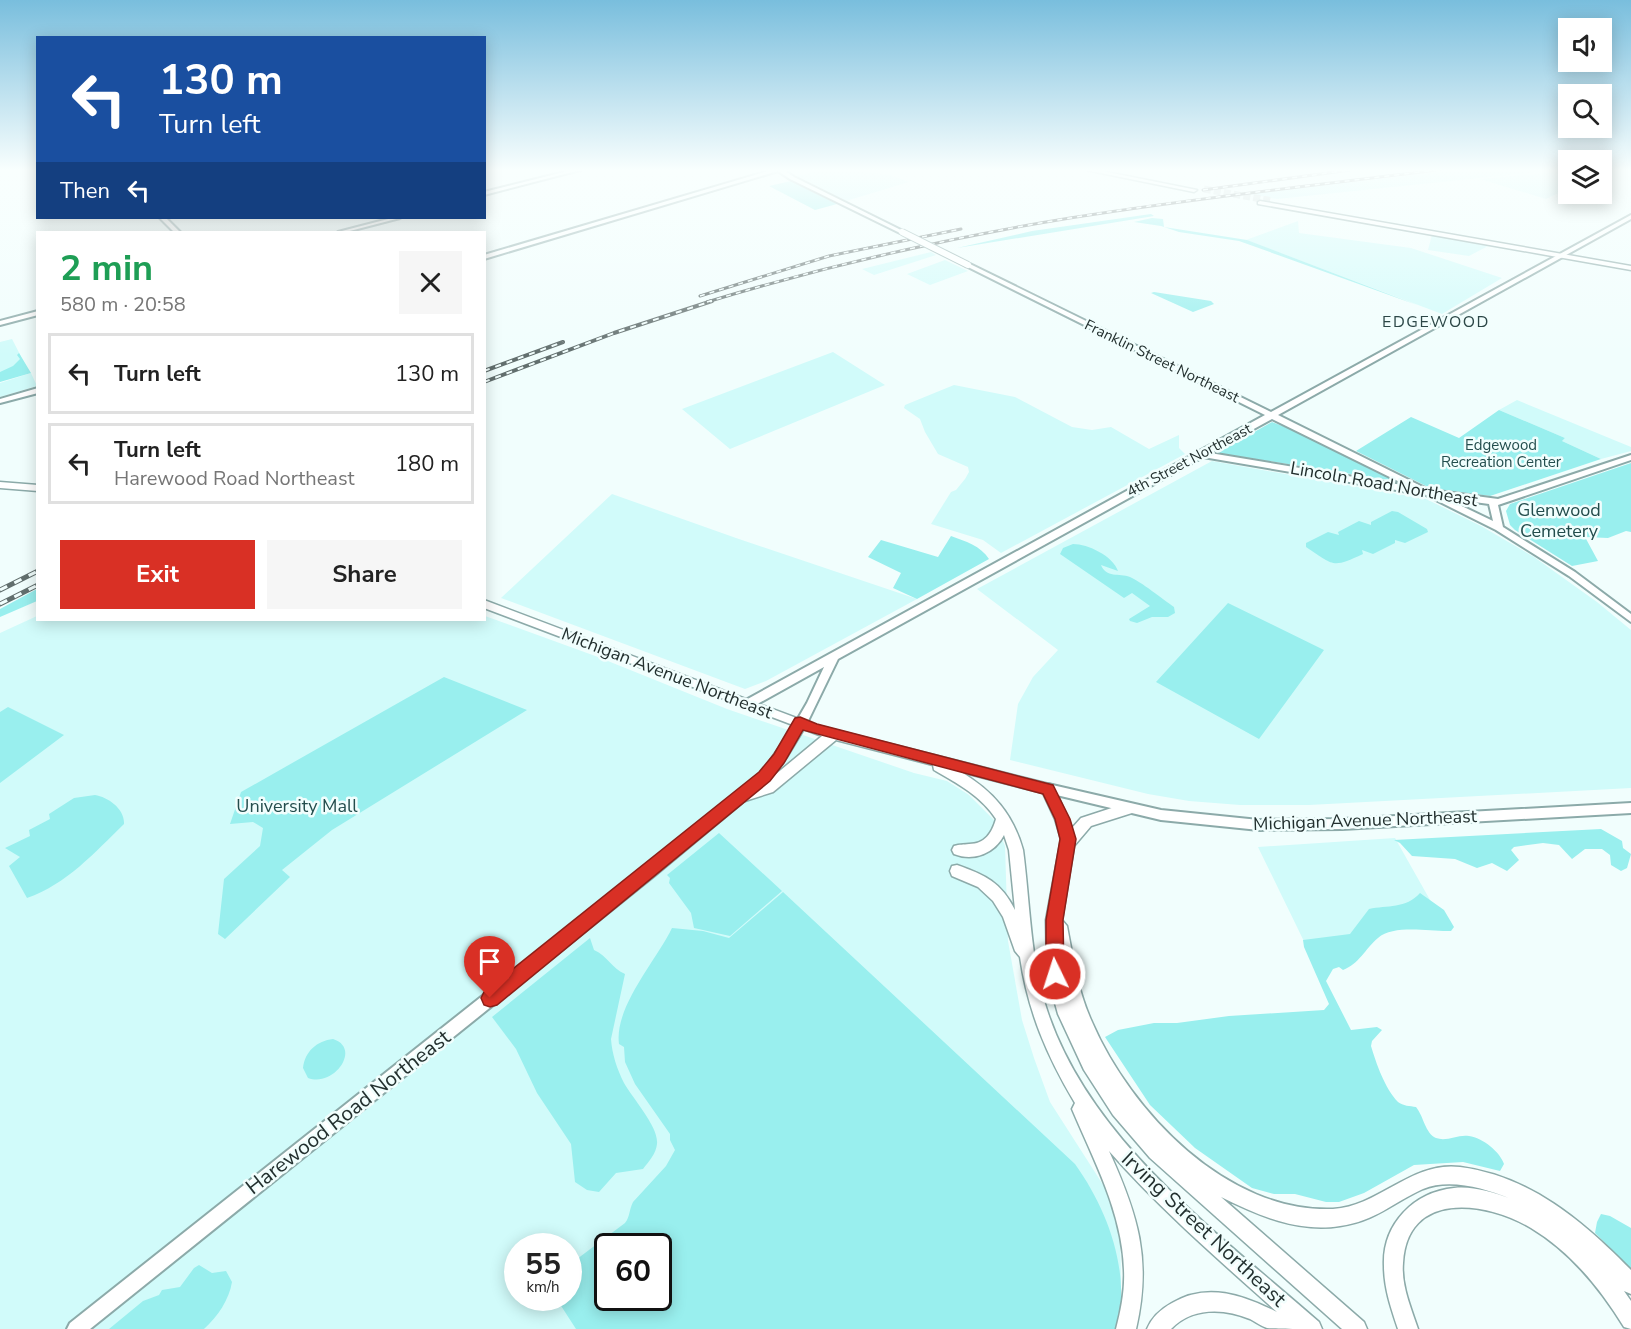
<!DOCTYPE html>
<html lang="en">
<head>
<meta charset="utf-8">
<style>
  :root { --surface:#fff; --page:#f6f6f6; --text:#222; --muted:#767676; --line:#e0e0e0; --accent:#d93025 }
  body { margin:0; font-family:"Nunito Sans",sans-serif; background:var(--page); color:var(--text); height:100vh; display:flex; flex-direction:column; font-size:22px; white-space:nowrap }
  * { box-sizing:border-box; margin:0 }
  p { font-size:20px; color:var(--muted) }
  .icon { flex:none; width:33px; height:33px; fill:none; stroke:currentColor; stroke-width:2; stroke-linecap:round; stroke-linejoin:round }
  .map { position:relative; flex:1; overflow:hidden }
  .sheet { position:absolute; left:36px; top:231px; width:450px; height:390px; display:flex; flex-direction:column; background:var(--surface); border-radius:0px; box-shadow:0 3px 15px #0003 }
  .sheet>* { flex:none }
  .guide { position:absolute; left:36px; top:36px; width:450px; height:183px; border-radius:0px; box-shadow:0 3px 15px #0003; background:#1a4fa0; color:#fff; overflow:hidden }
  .controls { position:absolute; left:1558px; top:18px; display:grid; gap:12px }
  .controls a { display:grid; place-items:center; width:54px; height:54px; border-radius:0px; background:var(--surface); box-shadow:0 3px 15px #0003; font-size:30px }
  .speed { position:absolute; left:504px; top:1233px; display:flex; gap:12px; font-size:30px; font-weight:700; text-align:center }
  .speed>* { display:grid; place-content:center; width:78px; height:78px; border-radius:50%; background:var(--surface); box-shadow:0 3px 15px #0003; line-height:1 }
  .speed small { font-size:15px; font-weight:400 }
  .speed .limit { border:3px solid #111; border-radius:9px; background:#fff; color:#111 }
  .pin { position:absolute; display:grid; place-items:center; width:51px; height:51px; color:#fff; margin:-62px -26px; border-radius:50% 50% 50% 0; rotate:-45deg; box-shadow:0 0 6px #0007 }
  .pin .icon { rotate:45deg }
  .me { position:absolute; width:66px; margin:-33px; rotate:356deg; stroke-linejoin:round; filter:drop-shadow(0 0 4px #0008) }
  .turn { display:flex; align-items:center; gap:21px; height:126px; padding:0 24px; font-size:27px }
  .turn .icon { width:78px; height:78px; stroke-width:2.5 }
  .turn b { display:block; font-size:42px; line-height:51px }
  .then { display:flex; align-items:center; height:57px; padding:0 24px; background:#0003; gap:12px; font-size:22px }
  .round { display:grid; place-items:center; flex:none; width:63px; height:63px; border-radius:0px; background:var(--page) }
  .head { display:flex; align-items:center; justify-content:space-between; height:102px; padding:0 24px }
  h1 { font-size:36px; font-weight:700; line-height:45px; color:#1e9e55 }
  .primary-button { display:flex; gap:12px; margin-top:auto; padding:12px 24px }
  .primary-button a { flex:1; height:69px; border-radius:0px; background:var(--accent); color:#fff; font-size:24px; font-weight:700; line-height:69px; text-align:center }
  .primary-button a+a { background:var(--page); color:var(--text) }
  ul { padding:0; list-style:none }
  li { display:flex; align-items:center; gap:18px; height:81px; margin:0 12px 9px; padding:0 12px; border:3px solid var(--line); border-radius:0px }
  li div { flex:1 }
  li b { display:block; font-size:22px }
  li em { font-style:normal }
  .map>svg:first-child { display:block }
  .built { fill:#d1fbfa; fill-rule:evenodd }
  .green { fill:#99efee; fill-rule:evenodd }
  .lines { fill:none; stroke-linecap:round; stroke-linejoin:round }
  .primary-tunnel { stroke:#c8d5d4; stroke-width:7; stroke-dasharray:7 3; stroke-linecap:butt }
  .tertiary-casing { stroke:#8caaa9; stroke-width:4 }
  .secondary-casing { stroke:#8caaa9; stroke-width:4 }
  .primary-casing { stroke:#8caaa9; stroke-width:3 }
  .tertiary { fill:#fff; fill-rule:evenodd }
  .secondary { fill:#fff; fill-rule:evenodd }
  .primary { fill:#fff; fill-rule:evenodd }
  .rail-far2-casing { stroke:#626f6e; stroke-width:3 }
  .rail-far1-casing { stroke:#626f6e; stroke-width:4 }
  .rail-casing { stroke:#626f6e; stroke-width:5 }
  .rail-far2 { stroke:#f1fefd; stroke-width:1.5; stroke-dasharray:5; stroke-linecap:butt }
  .rail-far1 { stroke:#f1fefd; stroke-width:2; stroke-dasharray:6; stroke-linecap:butt }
  .rail { stroke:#f1fefd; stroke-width:3; stroke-dasharray:8; stroke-linecap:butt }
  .tertiary-bridge-casing { stroke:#8caaa9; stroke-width:8; stroke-linecap:butt }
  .tertiary-bridge { stroke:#fff; stroke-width:6 }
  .route { fill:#d93025; stroke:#8d1f18; stroke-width:1.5 }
  .labels { text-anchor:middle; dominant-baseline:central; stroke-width:5; stroke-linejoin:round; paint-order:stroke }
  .far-street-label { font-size:15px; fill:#23302f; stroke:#f1fefd }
  .far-park-label { font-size:15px; fill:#234d4d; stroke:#f1fefd }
  .far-neighbourhood-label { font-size:16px; letter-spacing:1.5px; fill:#2c4747; stroke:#f1fefd }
  .street-label { font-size:18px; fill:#23302f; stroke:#f1fefd }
  .park-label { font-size:18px; fill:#234d4d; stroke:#f1fefd }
  .near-street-label { font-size:21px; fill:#23302f; stroke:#f1fefd }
</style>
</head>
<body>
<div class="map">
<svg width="1631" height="1329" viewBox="0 0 1631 1329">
  <rect width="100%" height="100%" fill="#f1fefd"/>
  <path class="built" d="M823 169 887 174 909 182 846 201 796 176Z
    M1467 169H1566L1277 199 1249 194Z
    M1569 171V188L1546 199 1480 179Z
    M1298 221 1299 233 1411 248 1502 278 1442 314 1246 240Z
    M1432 235 1456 240 1488 246 1469 256 1428 250Z
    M931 252 936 255 874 275 862 269Z
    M945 260 968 271 930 285 907 274Z
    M12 339 28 370 0 378V342Z
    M833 352 885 385 730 449 682 409Z
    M31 373 37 386 0 397V383Z
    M954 385 1015 397 1072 427 1092 430 1111 427 1149 449 1179 435V448L1185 454 1001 553 983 540 931 524 951 492 956 490 965 479 969 472 968 467 938 454 925 432 920 419 904 408 905 405Z
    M1517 400 1631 447V451L1601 459 1562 441 1565 438 1499 410Z
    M1212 461 1426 499 1481 526 1534 557 1597 602 1631 630V788L1309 805H1240L1189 801 1148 794 1010 760 1018 704 1033 677 1058 650 977 589Z
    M612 494 736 538 917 599 766 681 745 689 501 598Z
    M37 616 38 620H484L485 616 598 657 727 709 914 773 947 781 969 795 994 820 1005 846 1008 941 1022 1020 1034 1058 1050 1102 1107 1191 1120 1234 1121 1279 1112 1329H0V633ZM518 1246H568V1298H518ZM608 1246H658V1298H608Z
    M1395 838 1434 907 1316 966 1258 847Z"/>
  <path class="green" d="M791 181 837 204 815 210 769 186Z
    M1151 214 1154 216 957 248 1032 231Z
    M1152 218 1163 219 1164 227 1247 240 1417 305 1239 241 1179 232 1161 226 1134 222Z
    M1154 292 1211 301 1214 304 1193 312 1151 293Z
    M19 353 31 373 0 382V372L13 366 20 359 17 355Z
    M1499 410 1565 438 1562 441 1601 459 1490 496 1430 488 1356 451 1411 417 1459 438Z
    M1272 422 1293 430 1395 481 1217 453Z
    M1631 463V532L1626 531 1608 538 1585 537 1598 561 1572 566 1515 530 1510 525 1506 511 1510 504Z
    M1392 511 1398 512 1427 529 1428 532 1405 543 1395 540V543L1373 554 1362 550 1363 554C1331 569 1334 565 1306 547V543L1328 532 1339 535 1338 532 1359 521 1371 525V522Z
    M951 536C965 541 981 546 989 559L917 599 893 588 901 573 868 557 881 540 938 557Z
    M1073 544C1088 544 1113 556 1118 571L1101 565C1106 578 1119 573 1130 577 1140 581 1164 600 1174 607L1175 613 1168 617H1152L1137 623 1130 621 1129 619 1150 606 1132 593 1124 598 1060 554 1063 548Z
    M37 589V601L0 617V609Z
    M1228 603 1324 650 1259 739 1156 682Z
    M444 677 527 710 332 830 282 870 290 877 225 939 218 934 224 879 260 846 263 828 253 822 230 824 241 792Z
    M8 707 64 735 0 783V712Z
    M95 795C108 797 125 809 124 824 94 853 67 884 27 898L9 866 20 857 5 848 30 836 29 830 50 819 49 814 74 798Z
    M1601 829 1622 841 1623 848 1631 854 1627 868 1621 871 1611 865 1610 855 1602 849H1585L1572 859 1559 845 1543 843 1514 847 1511 850 1519 860 1507 871 1492 863 1477 868 1455 859 1412 856 1400 843 1394 840Z
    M719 833 782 891 730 936 694 928 691 913 669 883 670 878 667 875Z
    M783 892 1075 1164C1108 1210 1131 1272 1117 1329H576L556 1298H568L569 1265 625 1223C630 1217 629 1210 633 1202L666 1166 675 1150 670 1140V1134L635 1084 625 1062 624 1047 619 1044C614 1007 656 961 672 928L703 931 729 938ZM608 1246H658V1298H608Z
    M1420 893 1444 910 1454 927 1451 931C1431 932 1394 924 1378 938 1365 949 1359 964 1343 970L1339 967 1333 969 1326 981 1351 1030 1377 1027 1382 1030 1372 1041 1371 1046C1376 1063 1385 1089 1398 1102 1403 1106 1410 1106 1416 1107 1424 1117 1425 1133 1436 1138 1447 1142 1458 1134 1469 1136 1483 1138 1500 1152 1504 1164L1500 1171 1463 1162 1414 1165 1364 1193 1339 1202H1326L1295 1194H1274L1252 1188 1195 1148 1150 1105 1105 1037 1118 1030 1154 1023H1177L1229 1016 1324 1010 1329 1004 1304 947 1303 940 1350 934 1369 909C1387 905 1406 909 1420 893Z
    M590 938 594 950C608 956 611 968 625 974L611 1039C612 1054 617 1069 624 1083 633 1099 659 1127 657 1144 656 1154 649 1161 643 1169L616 1173 599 1192 587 1190 575 1182 571 1144 537 1093 516 1049 492 1017Z
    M333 1039C362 1048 334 1088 308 1078L303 1068C305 1051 317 1041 333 1039Z
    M1601 1214 1610 1216 1631 1228V1269L1595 1233 1597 1222Z
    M199 1265 212 1273 226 1271 232 1282C229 1300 218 1316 204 1329H109L143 1301 159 1295 162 1290 180 1287 194 1268Z"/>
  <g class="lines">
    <path class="primary-tunnel" d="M1204 189 1273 201"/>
    <g class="tertiary-casing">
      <path id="tertiary" d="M576 169H584L484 195V192Z
        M775 169H782L794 177 905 232 900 233 790 179 778 171 484 259V255Z
        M1631 215V219L1278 415 1435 493 1438 491 1498 499 1631 455V460L1498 505 1503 527 1575 572 1631 614V622L1569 576 1496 530 1418 491 1414 493 1203 457 838 659 807 723 787 756 769 780 655 875 90 1329H67L70 1323 645 867 761 774 789 734 807 703 824 667 752 707H744L743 704 744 701 1265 415 966 266V264H970L1271 412ZM1272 419 1408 486 1210 453ZM1445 498 1489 504 1493 521Z
        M392 218H400L346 232H338Z
        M38 311V315L0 325V321Z
        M38 388V393L0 403V399Z"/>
    </g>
    <g class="secondary-casing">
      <path id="secondary" d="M160 218H166L180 232H174Z
        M1048 784 1161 810 1259 820 1342 819 1631 803V813L1342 829 1259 830 1161 820 1044 792 1042 789 1044 786Z"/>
    </g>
    <g class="primary-casing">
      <path id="primary" d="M1081 169H1092L1197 190 1194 192Z
        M1260 201 1631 266V270L1258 204V202Z
        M0 482 38 485V491L0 488Z
        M484 600 815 725 1053 785 1072 828 1081 818 1127 803 1132 805 1134 809 1132 813 1091 826 1074 846 1062 920 1067 926C1073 958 1078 992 1092 1022 1131 1112 1227 1213 1333 1209 1380 1206 1411 1161 1460 1167 1530 1176 1583 1221 1631 1270V1294L1624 1291 1631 1301V1329L1624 1327C1600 1288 1571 1252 1531 1228 1486 1201 1407 1190 1403 1263 1401 1285 1411 1308 1418 1329H1398C1391 1308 1384 1288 1384 1266 1382 1224 1414 1192 1454 1188 1473 1186 1491 1192 1509 1198 1484 1188 1449 1178 1423 1189 1392 1203 1376 1221 1340 1226 1298 1233 1257 1215 1221 1197L1364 1322 1367 1329H1342L1150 1158 1113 1115 1084 1070 1058 1014 1047 974 1046 920 1061 839 1055 819 1043 793 961 772C993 791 1013 814 1023 850 1030 902 1030 957 1046 1007 1088 1140 1219 1234 1319 1322L1322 1329C1309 1329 1278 1329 1267 1328 1261 1326 1256 1322 1250 1319 1224 1308 1192 1307 1171 1329H1147C1152 1317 1161 1309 1172 1303 1207 1282 1243 1295 1277 1312 1219 1260 1161 1210 1109 1151 1138 1215 1152 1260 1136 1329H1116C1121 1310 1125 1290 1124 1270 1122 1212 1094 1161 1072 1109L1075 1103C1047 1056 1028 1012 1020 957L1015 951 1003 917 993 901 978 887 952 876 950 871 952 866 957 865C985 875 1001 882 1015 910L1009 850 1004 835C995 853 974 862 954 854L952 850 954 846C960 844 963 845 969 844 985 844 992 833 996 819 981 796 957 783 934 770L933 765 836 740 773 792 745 801 740 799 738 795 740 791 764 784 822 736 484 608Z"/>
    </g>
    <use href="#tertiary" class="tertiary"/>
    <use href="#secondary" class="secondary"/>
    <use href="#primary" class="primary"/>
    <g class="rail-far2-casing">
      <path id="rail-far2" d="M1203 190 1357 169
        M700 296 829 256 961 229
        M707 302C826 266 947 238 1070 218 1194 198 1319 185 1444 169"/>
    </g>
    <g class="rail-far1-casing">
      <path id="rail-far1" d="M484 371 563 342
        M484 382 614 333 712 301"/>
    </g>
    <g class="rail-casing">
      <path id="rail" d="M0 590 38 571
        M0 604 38 585"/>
    </g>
    <use href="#rail-far2" class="rail-far2"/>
    <use href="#rail-far1" class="rail-far1"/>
    <use href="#rail" class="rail"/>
    <g class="tertiary-bridge-casing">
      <path id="tertiary-bridge" d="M902 232 968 265"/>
    </g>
    <use href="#tertiary-bridge" class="tertiary-bridge"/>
  </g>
  <linearGradient id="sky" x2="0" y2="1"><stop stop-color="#79bedd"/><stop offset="0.48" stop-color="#f9fffe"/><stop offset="1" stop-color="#f9fffe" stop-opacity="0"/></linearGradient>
  <rect width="1631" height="355" fill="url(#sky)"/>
  <path class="route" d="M800 717 817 724 1053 785 1070 819 1076 839 1063 920 1064 974 1062 980 1055 983 1049 980 1046 974V920L1060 839 1055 819 1043 794 803 730 784 763 770 781 497 1005 490 1007 484 1005 481 998 484 992 759 772 774 754 795 718Z"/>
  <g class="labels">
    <g class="far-street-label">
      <text transform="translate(1162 361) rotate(26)">Franklin Street Northeast</text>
      <text transform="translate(1189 460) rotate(-28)">4th Street Northeast</text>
    </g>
    <g class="far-park-label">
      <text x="1501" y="445">Edgewood<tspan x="1501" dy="17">Recreation Center</tspan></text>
    </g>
    <g class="far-neighbourhood-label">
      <text x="1436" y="322">EDGEWOOD</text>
    </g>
    <g class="street-label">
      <text transform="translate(1384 484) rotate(10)">Lincoln Road Northeast</text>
      <text transform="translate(667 673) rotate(21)">Michigan Avenue Northeast</text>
      <text transform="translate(1365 820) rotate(-2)">Michigan Avenue Northeast</text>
    </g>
    <g class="park-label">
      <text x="1559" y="510">Glenwood<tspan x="1559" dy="21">Cemetery</tspan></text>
      <text x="297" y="806">University Mall</text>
    </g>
    <g class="near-street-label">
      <text transform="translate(348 1112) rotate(-38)">Harewood Road Northeast</text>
      <text transform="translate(1204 1229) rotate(43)">Irving Street Northeast</text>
    </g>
  </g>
</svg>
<div class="controls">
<a><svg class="icon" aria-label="sound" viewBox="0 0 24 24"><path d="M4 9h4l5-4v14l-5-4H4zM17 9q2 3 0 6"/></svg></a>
<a><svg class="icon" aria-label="search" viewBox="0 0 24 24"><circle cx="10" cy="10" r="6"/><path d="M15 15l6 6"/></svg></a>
<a><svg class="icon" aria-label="layers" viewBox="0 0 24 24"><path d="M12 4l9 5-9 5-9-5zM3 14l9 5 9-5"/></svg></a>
</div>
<div class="speed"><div>55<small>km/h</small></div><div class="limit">60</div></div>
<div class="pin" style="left:490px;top:998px;background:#d93025"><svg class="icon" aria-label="arrive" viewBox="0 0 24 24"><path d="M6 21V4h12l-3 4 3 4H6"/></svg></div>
<svg class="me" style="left:1055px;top:974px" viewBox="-20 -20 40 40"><circle r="17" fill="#d93025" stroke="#fff" stroke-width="3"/><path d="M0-11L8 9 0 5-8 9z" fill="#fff"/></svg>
<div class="guide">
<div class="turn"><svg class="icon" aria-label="left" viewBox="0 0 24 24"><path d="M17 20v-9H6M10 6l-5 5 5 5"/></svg><div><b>130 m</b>Turn left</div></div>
<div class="then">Then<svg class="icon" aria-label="left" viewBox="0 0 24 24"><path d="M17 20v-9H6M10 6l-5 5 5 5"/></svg></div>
</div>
<section class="sheet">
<div class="head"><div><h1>2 min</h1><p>580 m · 20:58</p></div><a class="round"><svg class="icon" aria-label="close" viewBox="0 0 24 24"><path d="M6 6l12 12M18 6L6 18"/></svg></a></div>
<ul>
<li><svg class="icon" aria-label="left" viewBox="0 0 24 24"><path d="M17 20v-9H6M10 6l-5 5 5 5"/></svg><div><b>Turn left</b></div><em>130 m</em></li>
<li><svg class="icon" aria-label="left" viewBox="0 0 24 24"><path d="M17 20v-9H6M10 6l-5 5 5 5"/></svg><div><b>Turn left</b><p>Harewood Road Northeast</p></div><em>180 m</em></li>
</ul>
<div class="primary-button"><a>Exit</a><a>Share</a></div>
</section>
</div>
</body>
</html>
